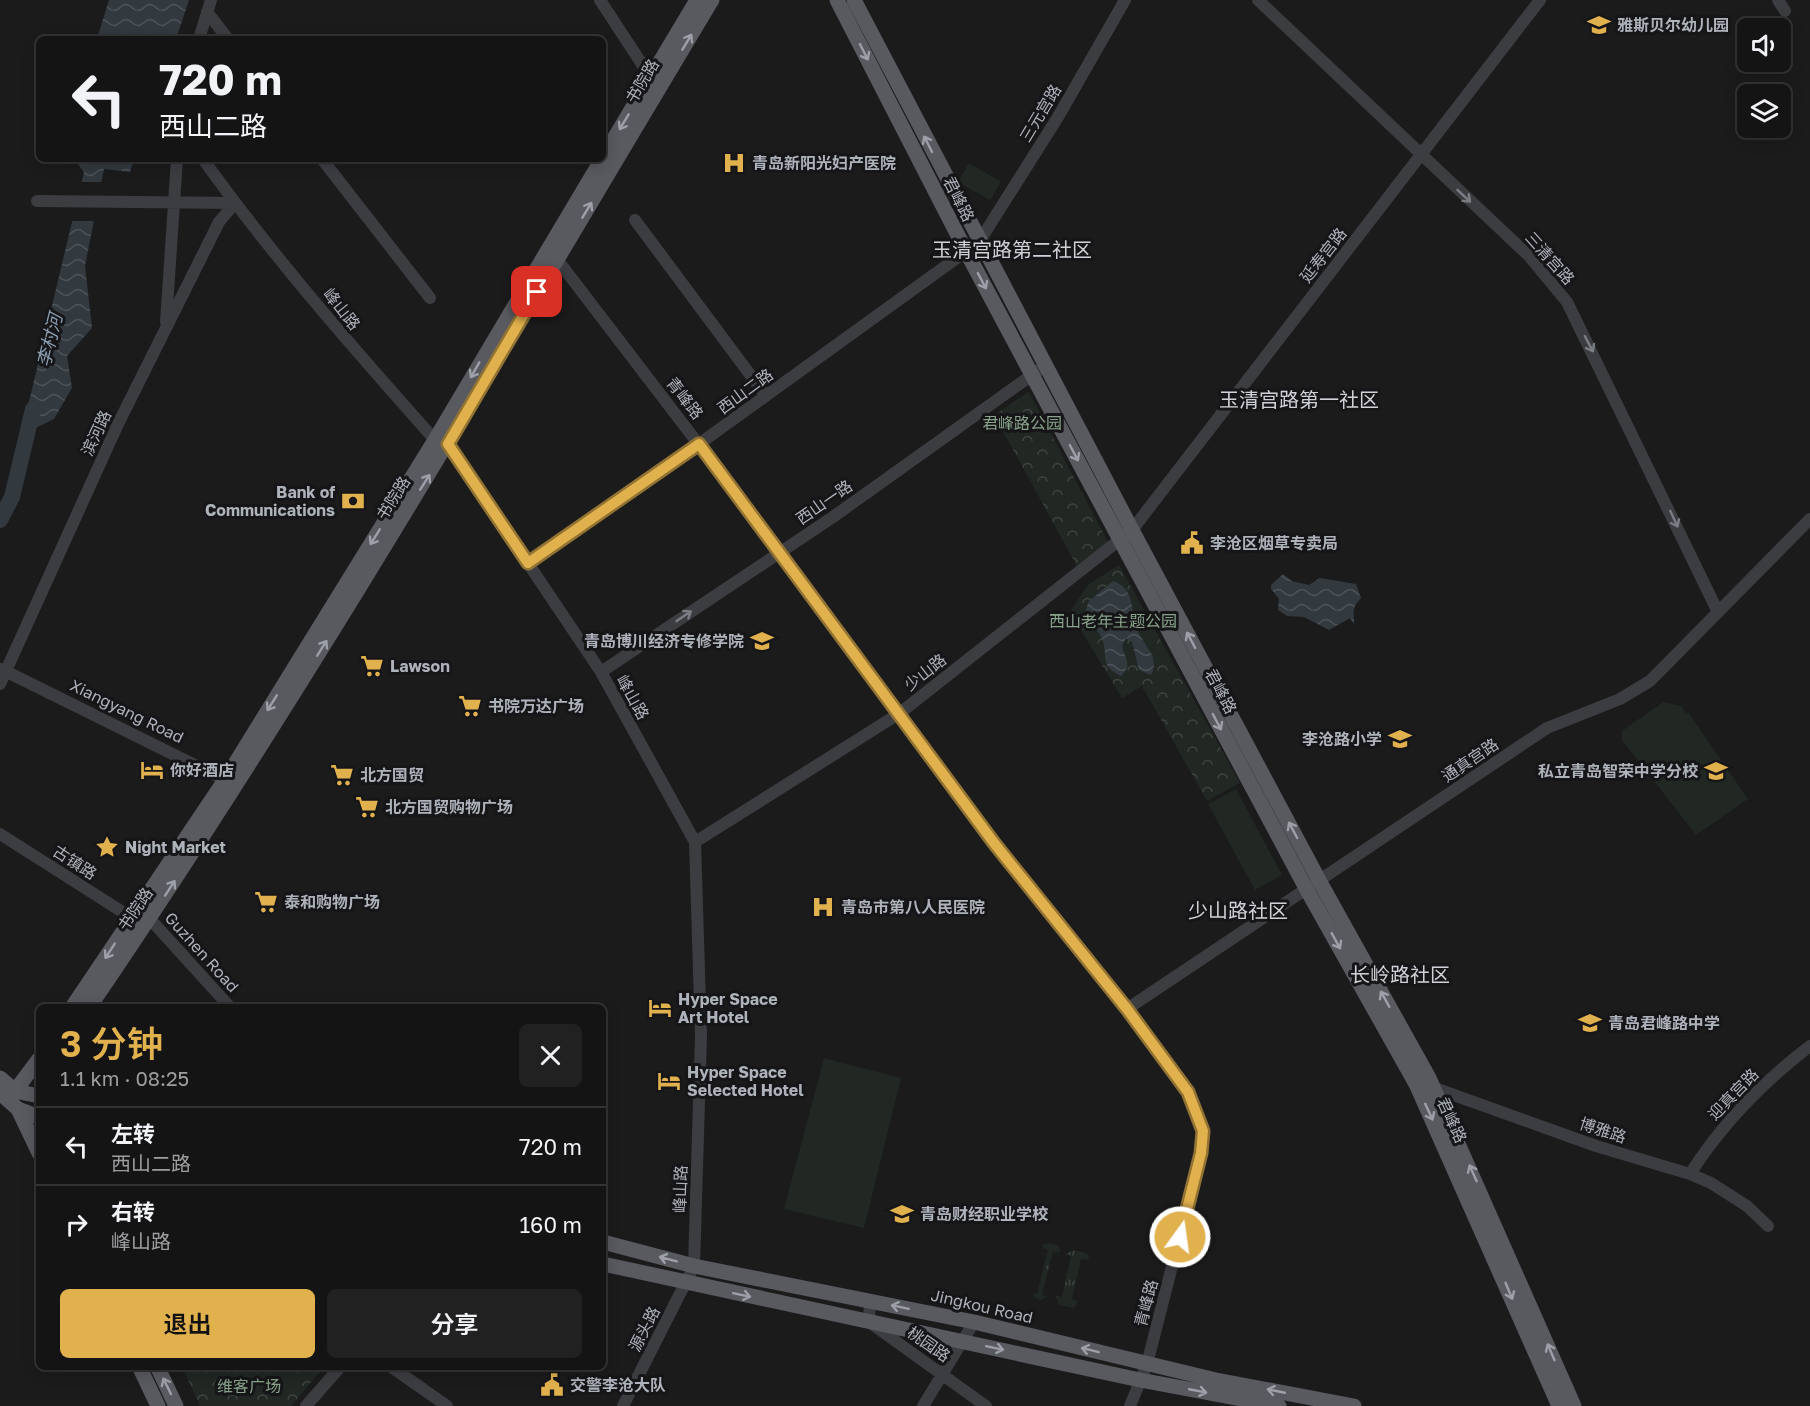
<!DOCTYPE html>
<html lang="zh">
<head>
<meta charset="utf-8">
<style>
  :root { --surface:#141415; --page:#212122; --text:#f1f3f6; --muted:#9d9ea0; --line:#333334; --accent:#e1b14e }
  body { margin:0; font-family:"Golos Text","Noto Sans SC",sans-serif; background:var(--page); color:var(--text); height:100vh; display:flex; flex-direction:column; font-size:22px; white-space:nowrap }
  * { box-sizing:border-box; margin:0 }
  p { font-size:20px; color:var(--muted) }
  .icon { flex:none; width:33px; height:33px; fill:none; stroke:currentColor; stroke-width:2; stroke-linecap:round; stroke-linejoin:round }
  .map { position:relative; flex:1; overflow:hidden }
  .sheet { position:absolute; left:36px; top:1004px; width:570px; height:366px; display:flex; flex-direction:column; background:var(--surface); border-radius:9px; box-shadow:0 3px 15px #0003,0 0 0 2px var(--line) }
  .sheet>* { flex:none }
  .hud { position:absolute; left:36px; top:36px; width:570px; height:126px; border-radius:9px; box-shadow:0 3px 15px #0003,0 0 0 2px var(--line); background:#141415; color:var(--text); overflow:hidden }
  .fabs { position:absolute; left:1737px; top:18px; display:grid; gap:12px }
  .fabs a { display:grid; place-items:center; width:54px; height:54px; border-radius:9px; background:var(--surface); box-shadow:0 3px 15px #0003,0 0 0 2px var(--line); font-size:30px }
  .pin { position:absolute; display:grid; place-items:center; width:51px; height:51px; color:#fff; margin:-26px; border-radius:12px; box-shadow:0 3px 9px #0006 }
  .me { position:absolute; width:66px; margin:-33px; rotate:14deg; stroke-linejoin:round; filter:drop-shadow(0 0 4px #0008) }
  .turn { display:flex; align-items:center; gap:21px; height:126px; padding:0 24px; font-size:27px }
  .turn .icon { width:78px; height:78px; stroke-width:2.5 }
  .turn b { display:block; font-size:42px; line-height:51px }
  .round { display:grid; place-items:center; flex:none; width:63px; height:63px; border-radius:9px; background:var(--page) }
  .summary { display:flex; align-items:center; justify-content:space-between; height:102px; padding:0 24px }
  h1 { font-size:36px; font-weight:600; line-height:45px; color:var(--accent) }
  .action { display:flex; gap:12px; margin-top:auto; padding:12px 24px }
  .action a { flex:1; height:69px; border-radius:9px; background:var(--accent); color:#111; font-size:24px; font-weight:600; line-height:69px; text-align:center }
  .action a+a { background:var(--page); color:var(--text) }
  ul { padding:0; list-style:none }
  li { display:flex; align-items:center; gap:18px; height:78px; padding:0 24px; border-top:2px solid var(--line) }
  li div { flex:1 }
  li b { display:block; font-size:22px }
  li em { font-style:normal }
  .map>svg:first-child { display:block }
  .grass { fill:url(#grass-tufts) }
  .forest { fill:url(#forest-crowns) }
  .pitch { fill:#212722 }
  .water { fill:url(#water-waves) }
  .pier { fill:#1b1b1c }
  .lines { fill:none; stroke-linecap:round; stroke-linejoin:round }
  .river { stroke:#32393f; stroke-width:16 }
  .minor { stroke:#3c3d41; stroke-width:12 }
  .major { stroke:#585a60; stroke-width:15 }
  .oneway { stroke:#9da0a9 }
  .oneway2 { stroke:#7b7d84 }
  .route-casing { stroke:#927333; stroke-width:15 }
  .route { stroke:#e1b14e; stroke-width:10 }
  .labels { text-anchor:middle; dominant-baseline:central; stroke-width:6; stroke-linejoin:round; paint-order:stroke }
  .poi-label { font-size:16px; font-weight:bold; fill:#aeb2bb; stroke:#161518; text-anchor:start }
  .street-label { font-size:16px; fill:#aeb2bb; stroke:#161518 }
  .park-label { font-size:16px; fill:#88a38a; stroke:#161518 }
  .water-label { font-size:18px; font-style:italic; fill:#8a9eb1; stroke:#161518 }
  .quarter-label { font-size:20px; fill:#cfd1d7; stroke:#161518 }
</style>
</head>
<body>
<div class="map">
<svg width="1810" height="1406" viewBox="0 0 1810 1406">
  <defs>
    <pattern id="grass-tufts" width="24" height="20" patternUnits="userSpaceOnUse" patternTransform="scale(1.5)"><rect width="24" height="20" fill="#212722"/><path d="M3 7l-1-3M5 7V3M7 7l1-3M15 17l-1-3M17 17v-4M19 17l1-3" fill="none" stroke="#3f4440"/></pattern>
    <pattern id="forest-crowns" width="20" height="18" patternUnits="userSpaceOnUse" patternTransform="scale(1.5)"><rect width="20" height="18" fill="#212722"/><path d="M2 6a3 3 0 1 1 6 0M12 15a3 3 0 1 1 6 0" fill="none" stroke="#3f4440"/></pattern>
    <pattern id="water-waves" width="16" height="10" patternUnits="userSpaceOnUse" patternTransform="scale(1.5)"><rect width="16" height="10" fill="#32393f"/><path d="M0 5q4-4 8 0t8 0" fill="none" stroke="#4d5359"/></pattern>
  </defs>
  <rect width="100%" height="100%" fill="#1b1b1c"/>
  <path class="grass" d="M1050 1243 1059 1246 1060 1253 1053 1251 1042 1295 1047 1297 1041 1300 1034 1297 1033 1293 1037 1294 1048 1250 1043 1248V1245Z
    M1073 1250 1086 1253 1089 1257 1088 1260 1081 1259 1072 1299 1078 1301 1074 1308 1059 1305 1056 1296 1062 1297 1071 1256 1066 1254Z"/>
  <path class="forest" d="M1029 392 1109 544 1078 568 994 415Z
    M1119 565 1240 783 1207 801 1142 686 1122 698 1070 612 1088 585Z
    M182 1367H324L291 1406H200Z"/>
  <path class="pitch" d="M969 163 1001 182 990 200 958 182Z
    M1663 702 1681 706 1686 714 1688 712 1748 799 1696 835 1622 740V731Z
    M1236 789 1282 875 1255 890 1208 804Z
    M824 1058 901 1078 864 1228 784 1209Z"/>
  <path class="water" d="M109 0H189L176 39H97Z
    M74 159H134L130 172 104 169 85 266 92 328 67 356 72 388 54 419 21 435 84 172Z
    M1283 574 1292 581 1309 585 1320 578 1356 584 1361 598C1351 609 1354 611 1354 624L1350 618 1329 630 1304 617 1287 616 1278 610 1279 599 1271 589V585Z
    M1113 581C1135 588 1131 612 1137 629 1142 644 1161 657 1151 675L1139 670 1132 642 1126 638 1122 646C1125 660 1133 663 1121 676 1098 665 1109 656 1102 639 1099 631 1089 622 1084 615L1089 601Z"/>
  <path class="pier" d="M78 182H105L97 221H69Z"/>
  <g class="lines">
    <path class="river" d="M0 520 12 497 33 409"/>
    <path class="minor" d="M600 0 651 78
      M1258 0 1529 256 1567 302 1718 612
      M1778 0 1785 11
      M207 12 228 39
      M199 39 211 0
      M203 159C274 258 354 349 435 440L448 444 601 672 695 842 701 1036 694 1266 623 1406
      M322 159 430 298
      M37 201 235 203
      M635 220 766 396
      M553 254 781 552 994 843 1127 1009 1188 1092 1203 1131 1201 1153 1147 1364 1130 1406
      M166 322 177 159
      M528 563 699 444 979 242 1058 117 1125 0
      M1 669 225 780
      M601 672 833 517 1039 370
      M0 684 118 424 219 222 235 203
      M0 834 132 918
      M695 842 900 713 1132 530 1540 0
      M150 919 229 1006
      M1127 1009 1547 728 1620 699 1650 681 1810 519
      M1426 1085 1596 1146 1690 1174 1711 1183 1747 1206 1768 1226
      M1690 1174C1722 1124 1763 1082 1810 1046
      M870 1301 869 1322 986 1406
      M390 1366 447 1406
      M306 1406 341 1366
      M923 1406 974 1322"/>
    <path class="major" d="M837 0 967 253 1307 890 1416 1084 1559 1406
      M854 0 1132 530 1320 882 1429 1078 1574 1406
      M603 157 697 0
      M73 1006 225 780 435 440 602 159
      M90 1006C312 680 509 338 712 0
      M0 1078 15 1091 39 1096
      M0 1093 18 1109 39 1153
      M10 1102 15 1091 39 1059
      M18 1109 39 1117
      M603 1242 694 1266 974 1322 1216 1380 1354 1406
      M603 1264 1140 1380 1279 1406
      M139 1366 158 1406
      M157 1366 176 1406"/>
  </g>
  <defs><path id="oneway-shaft" d="M-6 0H5M1.5-3L5.5 0L1.5 3" fill="none" stroke-width="1.6" stroke-linecap="round" stroke-linejoin="round" transform="scale(1.5)"/></defs>
  <g class="oneway">
    <use href="#oneway-shaft" transform="translate(687 42) rotate(-59)"/>
    <use href="#oneway-shaft" transform="translate(864 52) rotate(63)"/>
    <use href="#oneway-shaft" transform="translate(624 122) rotate(121)"/>
    <use href="#oneway-shaft" transform="translate(928 144) rotate(-117)"/>
    <use href="#oneway-shaft" transform="translate(587 210) rotate(-59)"/>
    <use href="#oneway-shaft" transform="translate(982 281) rotate(62)"/>
    <use href="#oneway-shaft" transform="translate(475 370) rotate(120)"/>
    <use href="#oneway-shaft" transform="translate(1074 453) rotate(62)"/>
    <use href="#oneway-shaft" transform="translate(425 482) rotate(-58)"/>
    <use href="#oneway-shaft" transform="translate(375 537) rotate(122)"/>
    <use href="#oneway-shaft" transform="translate(1191 640) rotate(-118)"/>
    <use href="#oneway-shaft" transform="translate(322 648) rotate(-58)"/>
    <use href="#oneway-shaft" transform="translate(272 703) rotate(122)"/>
    <use href="#oneway-shaft" transform="translate(1217 722) rotate(62)"/>
    <use href="#oneway-shaft" transform="translate(1293 830) rotate(-118)"/>
    <use href="#oneway-shaft" transform="translate(170 888) rotate(-57)"/>
    <use href="#oneway-shaft" transform="translate(1336 941) rotate(61)"/>
    <use href="#oneway-shaft" transform="translate(110 951) rotate(123)"/>
    <use href="#oneway-shaft" transform="translate(1385 999) rotate(-119)"/>
    <use href="#oneway-shaft" transform="translate(1429 1112) rotate(65)"/>
    <use href="#oneway-shaft" transform="translate(1473 1173) rotate(-114)"/>
    <use href="#oneway-shaft" transform="translate(668 1259) rotate(-165)"/>
    <use href="#oneway-shaft" transform="translate(1509 1291) rotate(67)"/>
    <use href="#oneway-shaft" transform="translate(742 1295) rotate(12)"/>
    <use href="#oneway-shaft" transform="translate(900 1307) rotate(-168)"/>
    <use href="#oneway-shaft" transform="translate(995 1348) rotate(12)"/>
    <use href="#oneway-shaft" transform="translate(1090 1350) rotate(-166)"/>
    <use href="#oneway-shaft" transform="translate(1551 1352) rotate(-113)"/>
    <use href="#oneway-shaft" transform="translate(167 1386) rotate(-116)"/>
    <use href="#oneway-shaft" transform="translate(1198 1391) rotate(11)"/>
    <use href="#oneway-shaft" transform="translate(1276 1391) rotate(-169)"/>
  </g>
  <g class="oneway2">
    <use href="#oneway-shaft" transform="translate(1464 196) rotate(43)"/>
    <use href="#oneway-shaft" transform="translate(1589 344) rotate(62)"/>
    <use href="#oneway-shaft" transform="translate(1674 519) rotate(65)"/>
    <use href="#oneway-shaft" transform="translate(684 616) rotate(-34)"/>
  </g>
  <g class="lines">
    <g class="route-casing">
      <path id="route" d="M537 292 448 444 528 563 699 444 994 843 1127 1009 1188 1092 1203 1131 1201 1153 1180 1237"/>
    </g>
    <use href="#route" class="route"/>
  </g>
  <defs>
    <g id="school-bare" transform="scale(1.8)"><path d="M0-5L7-2L0 1L-7-2ZM-4 1L0 2.5L4 1V4Q0 6-4 4Z" fill="#e1b14e" stroke="#161518" stroke-width="2.5" paint-order="stroke"/></g>
    <g id="hospital-bare" transform="scale(1.8)"><path d="M-5-5h3v3.5h4V-5h3V5h-3V1.5h-4V5h-3Z" fill="#e1b14e" stroke="#161518" stroke-width="2.5" paint-order="stroke"/></g>
    <g id="bank-bare" transform="scale(1.8)"><path d="M-6-4H6V4H-6ZM0-2.3a2.3 2.3 0 1 0 0 4.6a2.3 2.3 0 1 0 0-4.6Z" fill="#e1b14e" stroke="#161518" stroke-width="2.5" paint-order="stroke"/></g>
    <g id="civic-bare" transform="scale(1.8)"><path d="M-.6-6.5H3V-4.5H.6V-3L4-1V1h2V6H-6V1h2V-1L-.6-3ZM-1.2 2.5V6h2.4V2.5Z" fill="#e1b14e" stroke="#161518" stroke-width="2.5" paint-order="stroke"/></g>
    <g id="university-bare" transform="scale(1.8)"><path d="M0-5L7-2L0 1L-7-2ZM-4 1L0 2.5L4 1V4Q0 6-4 4Z" fill="#e1b14e" stroke="#161518" stroke-width="2.5" paint-order="stroke"/></g>
    <g id="supermarket-bare" transform="scale(1.8)"><path d="M-6-5.5h2.5l.6 2H6L4.5 2H-2.5L-4.4-4H-6ZM-1.5 3.2a1.3 1.3 0 1 0 .1 0ZM3 3.2a1.3 1.3 0 1 0 .1 0Z" fill="#e1b14e" stroke="#161518" stroke-width="2.5" paint-order="stroke"/></g>
    <g id="hotel-bare" transform="scale(1.8)"><path d="M-6-4.5h1.5V1H6V5H4.5V3h-9V5H-6ZM-4 0a1.8 1.8 0 1 1 3.6 0ZM.5 0V-2.5h3Q6-2.5 6 0Z" fill="#e1b14e" stroke="#161518" stroke-width="2.5" paint-order="stroke"/></g>
    <g id="sight-bare" transform="scale(1.8)"><path d="M0-6L1.8-2.2L6-1.7L2.9 1.2L3.7 5.4L0 3.3L-3.7 5.4L-2.9 1.2L-6-1.7L-1.8-2.2Z" fill="#e1b14e" stroke="#161518" stroke-width="2.5" paint-order="stroke"/></g>
  </defs>
  <g fill-rule="evenodd">
    <use href="#school-bare" x="1599" y="25"/>
    <use href="#hospital-bare" x="734" y="163"/>
    <use href="#bank-bare" x="353" y="501"/>
    <use href="#civic-bare" x="1192" y="543"/>
    <use href="#university-bare" x="762" y="641"/>
    <use href="#supermarket-bare" x="372" y="666"/>
    <use href="#supermarket-bare" x="470" y="706"/>
    <use href="#school-bare" x="1400" y="739"/>
    <use href="#hotel-bare" x="152" y="770"/>
    <use href="#school-bare" x="1716" y="771"/>
    <use href="#supermarket-bare" x="342" y="775"/>
    <use href="#supermarket-bare" x="367" y="807"/>
    <use href="#sight-bare" x="107" y="847"/>
    <use href="#supermarket-bare" x="266" y="902"/>
    <use href="#hospital-bare" x="823" y="907"/>
    <use href="#hotel-bare" x="660" y="1008"/>
    <use href="#school-bare" x="1590" y="1023"/>
    <use href="#hotel-bare" x="669" y="1081"/>
    <use href="#school-bare" x="902" y="1214"/>
    <use href="#civic-bare" x="552" y="1385"/>
  </g>
  <g class="labels">
    <g class="poi-label">
      <text x="1617" y="25">雅斯贝尔幼儿园</text>
      <text x="752" y="163">青岛新阳光妇产医院</text>
      <text x="335" y="492" text-anchor="end">Bank of<tspan x="335" dy="18">Communications</tspan></text>
      <text x="1210" y="543">李沧区烟草专卖局</text>
      <text x="744" y="641" text-anchor="end">青岛博川经济专修学院</text>
      <text x="390" y="666">Lawson</text>
      <text x="488" y="706">书院万达广场</text>
      <text x="1382" y="739" text-anchor="end">李沧路小学</text>
      <text x="170" y="770">你好酒店</text>
      <text x="1698" y="771" text-anchor="end">私立青岛智荣中学分校</text>
      <text x="360" y="775">北方国贸</text>
      <text x="385" y="807">北方国贸购物广场</text>
      <text x="125" y="847">Night Market</text>
      <text x="284" y="902">泰和购物广场</text>
      <text x="841" y="907">青岛市第八人民医院</text>
      <text x="678" y="999">Hyper Space<tspan x="678" dy="18">Art Hotel</tspan></text>
      <text x="1608" y="1023">青岛君峰路中学</text>
      <text x="687" y="1072">Hyper Space<tspan x="687" dy="18">Selected Hotel</tspan></text>
      <text x="920" y="1214">青岛财经职业学校</text>
      <text x="570" y="1385">交警李沧大队</text>
    </g>
    <g class="street-label">
      <text transform="translate(642 81) rotate(-59)">书院路</text>
      <text transform="translate(1040 113) rotate(-59)">三元宫路</text>
      <text transform="translate(959 199) rotate(63)">君峰路</text>
      <text transform="translate(1323 255) rotate(-52)">延寿宫路</text>
      <text transform="translate(1550 258) rotate(48)">三清宫路</text>
      <text transform="translate(342 309) rotate(51)">峰山路</text>
      <text transform="translate(745 391) rotate(-36)">西山二路</text>
      <text transform="translate(685 398) rotate(52)">青峰路</text>
      <text transform="translate(96 433) rotate(-65)">滨河路</text>
      <text transform="translate(393 498) rotate(-58)">书院路</text>
      <text transform="translate(824 502) rotate(-35)">西山一路</text>
      <text transform="translate(925 672) rotate(-38)">少山路</text>
      <text transform="translate(1221 691) rotate(62)">君峰路</text>
      <text transform="translate(633 697) rotate(61)">峰山路</text>
      <text transform="translate(127 711) rotate(26)">Xiangyang Road</text>
      <text transform="translate(1470 760) rotate(-34)">通真宫路</text>
      <text transform="translate(75 862) rotate(33)">古镇路</text>
      <text transform="translate(135 909) rotate(-56)">书院路</text>
      <text transform="translate(202 952) rotate(48)">Guzhen Road</text>
      <text transform="translate(1733 1094) rotate(-46)">迎真宫路</text>
      <text transform="translate(1452 1120) rotate(65)">君峰路</text>
      <text transform="translate(1603 1130) rotate(18)">博雅路</text>
      <text transform="translate(680 1189) rotate(-88)">峰山路</text>
      <text transform="translate(1146 1303) rotate(-75)">青峰路</text>
      <text transform="translate(982 1306) rotate(13)">Jingkou Road</text>
      <text transform="translate(644 1329) rotate(-63)">源头路</text>
      <text transform="translate(929 1344) rotate(35)">桃园路</text>
    </g>
    <g class="park-label">
      <text x="1022" y="423">君峰路公园</text>
      <text x="1113" y="621">西山老年主题公园</text>
      <text x="249" y="1386">维客广场</text>
    </g>
    <g class="water-label">
      <text transform="translate(49 340) rotate(-76)">李村河</text>
    </g>
    <g class="quarter-label">
      <text x="1012" y="249">玉清宫路第二社区</text>
      <text x="1299" y="399">玉清宫路第一社区</text>
      <text x="1238" y="910">少山路社区</text>
      <text x="1400" y="974">长岭路社区</text>
    </g>
  </g>
</svg>
<div class="fabs">
<a><svg class="icon" aria-label="sound" viewBox="0 0 24 24"><path d="M4 9h4l5-4v14l-5-4H4zM17 9q2 3 0 6"/></svg></a>
<a><svg class="icon" aria-label="layers" viewBox="0 0 24 24"><path d="M12 4l9 5-9 5-9-5zM3 14l9 5 9-5"/></svg></a>
</div>
<div class="pin" style="left:537px;top:292px;background:#d93025"><svg class="icon" aria-label="arrive" viewBox="0 0 24 24"><path d="M6 21V4h12l-3 4 3 4H6"/></svg></div>
<svg class="me" style="left:1180px;top:1237px" viewBox="-20 -20 40 40"><circle r="17" fill="#e1b14e" stroke="#fff" stroke-width="3"/><path d="M0-11L8 9 0 5-8 9z" fill="#fff"/></svg>
<div class="hud">
<div class="turn"><svg class="icon" aria-label="left" viewBox="0 0 24 24"><path d="M17 20v-9H6M10 6l-5 5 5 5"/></svg><div><b>720 m</b>西山二路</div></div>
</div>
<section class="sheet">
<div class="summary"><div><h1>3 分钟</h1><p>1.1 km · 08:25</p></div><a class="round"><svg class="icon" aria-label="close" viewBox="0 0 24 24"><path d="M6 6l12 12M18 6L6 18"/></svg></a></div>
<ul>
<li><svg class="icon" aria-label="left" viewBox="0 0 24 24"><path d="M17 20v-9H6M10 6l-5 5 5 5"/></svg><div><b>左转</b><p>西山二路</p></div><em>720 m</em></li>
<li><svg class="icon" aria-label="right" viewBox="0 0 24 24"><path d="M7 20v-9h11M14 6l5 5-5 5"/></svg><div><b>右转</b><p>峰山路</p></div><em>160 m</em></li>
</ul>
<div class="action"><a>退出</a><a>分享</a></div>
</section>
</div>
</body>
</html>
